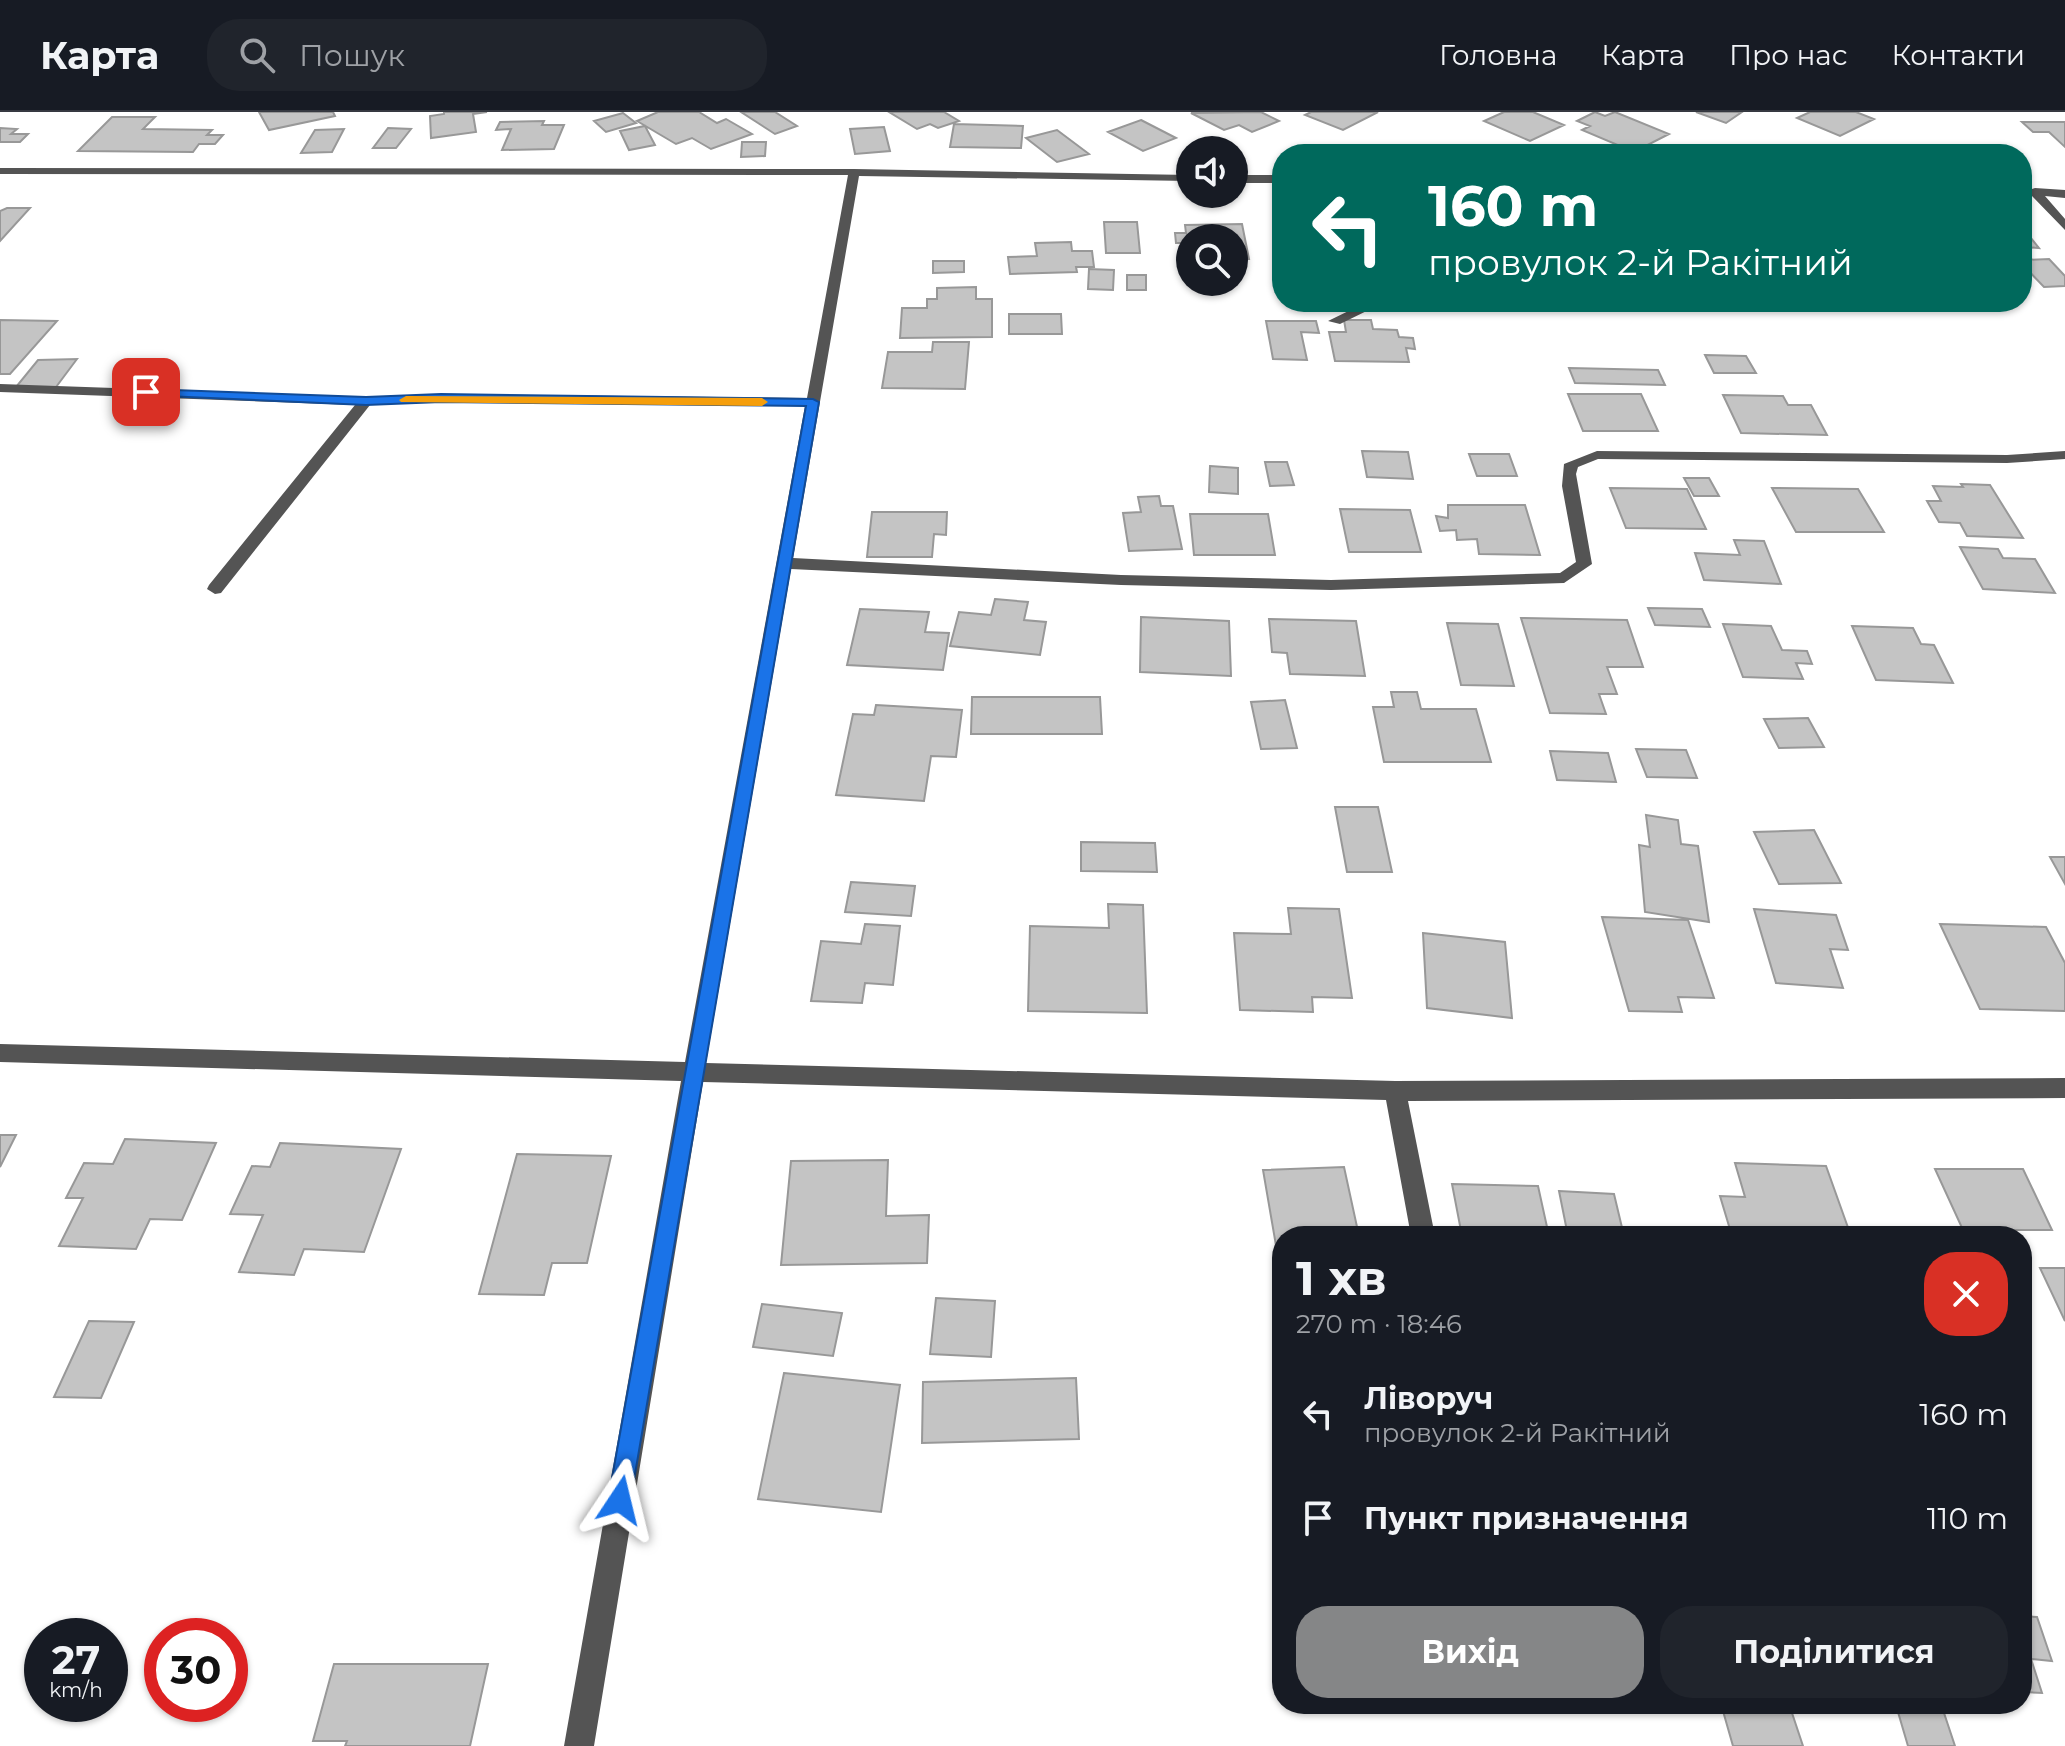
<!DOCTYPE html>
<html lang="uk">
<head>
<meta charset="utf-8">
<style>
  :root { --surface:#171b24; --page:#20242c; --text:#f1f3f6; --muted:#9ea1a6; --line:#363941; --accent:#858687 }
  body { margin:0; font-family:Montserrat,sans-serif; background:var(--page); color:var(--text); height:100vh; display:flex; flex-direction:column; font-size:30px; white-space:nowrap }
  * { box-sizing:border-box; margin:0 }
  p { font-size:26px; color:var(--muted) }
  .icon { flex:none; width:44px; height:44px; fill:none; stroke:currentColor; stroke-width:2; stroke-linecap:round; stroke-linejoin:round }
  .map { position:relative; flex:1; overflow:hidden }
  .details { position:absolute; left:1272px; top:1114px; width:760px; height:488px; display:flex; flex-direction:column; background:var(--surface); border-radius:32px; box-shadow:0 2px 6px #0004 }
  .details>* { flex:none }
  .guide { position:absolute; left:1272px; top:32px; width:760px; height:168px; border-radius:32px; box-shadow:0 2px 6px #0004; background:#00695c; color:#fff; overflow:hidden }
  .tools { position:absolute; left:1176px; top:24px; display:grid; gap:16px }
  .tools a { display:grid; place-items:center; width:72px; height:72px; border-radius:50%; background:var(--surface); box-shadow:0 2px 6px #0004; font-size:40px }
  .speed { position:absolute; left:24px; top:1506px; display:flex; gap:16px; font-size:40px; font-weight:700; text-align:center }
  .speed>* { display:grid; place-content:center; width:104px; height:104px; border-radius:50%; background:var(--surface); box-shadow:0 2px 6px #0004; line-height:1 }
  .speed small { font-size:20px; font-weight:400 }
  .speed .limit { border:12px solid #d22; background:#fff; color:#111 }
  .pin { position:absolute; display:grid; place-items:center; width:68px; height:68px; color:#fff; margin:-34px; border-radius:16px; box-shadow:0 4px 12px #0006 }
  .me { position:absolute; width:88px; margin:-44px; rotate:10deg; stroke-linejoin:round; filter:drop-shadow(0 0 6px #0008) }
  .turn { display:flex; align-items:center; gap:28px; height:168px; padding:0 24px; font-size:36px }
  .turn .icon { width:104px; height:104px; stroke-width:2.5 }
  .turn b { display:block; font-size:56px; line-height:68px }
  .round { display:grid; place-items:center; flex:none; width:84px; height:84px; border-radius:32px; background:var(--page) }
  .headline { display:flex; align-items:center; justify-content:space-between; height:136px; padding:0 24px }
  h1 { font-size:48px; font-weight:700; line-height:60px }
  .cta { display:flex; gap:16px; margin-top:auto; padding:16px 24px }
  .cta a { flex:1; height:92px; border-radius:32px; background:var(--accent); color:#fff; font-size:32px; font-weight:700; line-height:92px; text-align:center }
  .cta a+a { background:var(--page); color:var(--text) }
  ul { padding:0; list-style:none }
  li { display:flex; align-items:center; gap:24px; height:104px; padding:0 24px }
  li div { flex:1 }
  li b { display:block; font-size:30px }
  li em { font-style:normal }
  header { display:flex; align-items:center; gap:48px; box-sizing:border-box; height:112px; padding:0 40px; background:var(--surface); border-bottom:2px solid var(--line) }
  header strong { font-size:38px }
  nav { display:flex; gap:44px; margin-inline-start:auto; font-size:28px }
  .search { width:560px; height:72px; background:var(--page); display:flex; align-items:center; gap:20px; box-sizing:border-box; padding:0 28px; border-radius:32px; color:var(--muted); font-size:30px }
  .map>svg:first-child { display:block }
  .building { fill:#c4c4c4; stroke:#989898; stroke-width:2 }
  .lines { fill:none; stroke-linecap:round; stroke-linejoin:round }
  .minor { fill:#545454; fill-rule:evenodd }
  .route { fill:#1a73e8; stroke:#114b97; stroke-width:2 }
  .slow { fill:#f59e0b }
</style>
</head>
<body>
<header>
<strong>Карта</strong>
<div class="search"><svg class="icon" aria-label="search" viewBox="0 0 24 24"><circle cx="10" cy="10" r="6"/><path d="M15 15l6 6"/></svg>Пошук</div>
<nav><a>Головна</a><a>Карта</a><a>Про нас</a><a>Контакти</a></nav>
</header>
<div class="map">
<svg width="2065" height="1634" viewBox="0 0 2065 1634">
  <rect width="100%" height="100%" fill="#fff"/>
  <path class="building" d="M259 0H333L335 4 269 18Z
    M444 0H487L473 2 476 20 431 26 430 4 444 2Z
    M658 0H699L717 11 726 7 752 22 711 37 692 26 676 32 637 9Z
    M741 0H775L797 14 775 22Z
    M889 0H944L959 9 938 16 930 12 917 17Z
    M1261 0 1279 9 1252 20 1239 13 1224 18 1191 1Z
    M1311 0H1378L1343 18 1305 3Z
    M1504 0H1533L1564 13 1530 29 1484 9Z
    M1595 0 1605 4 1615 0 1669 22 1634 40 1582 18 1590 14 1577 9Z
    M1696 0H1742L1726 11Z
    M1810 0H1856L1874 7 1840 24 1797 6Z
    M623 1 636 11 606 20 594 9Z
    M112 5H155L143 17 212 18 207 23H223L215 32H199L193 40 78 39Z
    M1141 8 1176 26 1143 39 1108 20Z
    M544 9 542 13H564L554 37 502 38 511 17 496 18 500 10Z
    M2022 10H2065V35L2049 20H2033Z
    M954 12 1023 14 1021 36 950 35Z
    M645 14 655 33 629 38 620 19Z
    M884 15 890 39 855 42 850 17Z
    M0 16 17 17 11 22H28L20 30H0Z
    M388 16 411 17 396 36H373Z
    M344 17 332 40 301 41 315 18Z
    M1057 18 1089 42 1057 50 1026 26Z
    M742 30H766L765 44 741 45Z
    M7 96H30L0 129V99Z
    M1104 110H1137L1140 141H1106Z
    M1242 112 1249 147H1234V126H1190V133V131H1176L1175 121H1186L1185 113Z
    M2022 115 2039 136 2022 135Z
    M1071 130 1072 139H1092L1094 155H1076L1077 160 1010 162 1008 145 1037 144 1035 131Z
    M2049 147 2065 164V174L2044 175 2022 152V148Z
    M933 149H964V160L933 161Z
    M1089 157 1114 158 1113 178 1088 177Z
    M1127 163H1146V178H1127Z
    M976 175V187H992V225L900 226 902 196H927V187H937V176Z
    M1009 202H1061L1062 222H1009Z
    M0 208 57 209 10 262H0Z
    M1344 208H1371L1373 217 1397 218 1399 225 1413 226 1415 237 1406 236 1409 250 1335 249 1329 220H1346Z
    M1266 209H1316L1319 221 1301 220 1307 248 1273 247Z
    M933 230H969L965 277 882 276 888 240H932Z
    M1705 243 1746 244 1756 261H1714Z
    M77 247 56 275H16L38 248Z
    M1569 256 1658 258 1665 273 1575 271Z
    M1568 282H1641L1658 319H1583Z
    M1723 283 1783 284 1788 293H1811L1827 323 1741 321Z
    M1362 339 1408 340 1413 367 1367 365Z
    M1469 342H1509L1517 364H1477Z
    M1265 350H1287L1294 373 1270 374Z
    M1210 354 1238 356V382L1209 380Z
    M1684 366H1709L1719 384H1694Z
    M1961 372 1990 373 2023 426 1967 424 1960 411 1939 410 1927 389H1941L1933 374 1963 375Z
    M1610 376 1687 377 1706 417 1626 416Z
    M1772 376 1858 377 1884 420H1796Z
    M1159 384 1161 394H1173L1182 437 1129 439 1123 401 1141 400 1138 385Z
    M1448 393H1525L1540 443 1479 442 1477 427 1457 428 1456 418 1440 419 1436 404 1448 406Z
    M1340 397 1410 398 1421 440H1349Z
    M872 400H947L946 423 934 422 932 445H867Z
    M1190 402H1268L1275 443H1194Z
    M1734 428 1764 429 1781 472 1704 468 1695 441 1740 443Z
    M1960 435 1998 437 2003 446 2035 447 2055 481 1983 477Z
    M995 487 1028 490 1024 508 1046 510 1040 543 950 534 959 500 991 503Z
    M1648 496 1702 497 1710 515 1655 513Z
    M860 497 929 500 925 520 949 521 943 558 847 553Z
    M1141 505 1229 509 1231 564 1140 560Z
    M1521 506 1627 508 1643 555H1607L1617 582H1599L1606 602 1550 601Z
    M1269 507 1356 509 1365 564 1290 562 1287 541 1272 540Z
    M1447 511 1498 512 1514 574 1461 573Z
    M1723 512 1771 514 1782 538 1807 539 1812 552 1796 551 1803 567 1743 565Z
    M1852 514 1913 516 1921 532 1934 533 1953 571 1876 568Z
    M1391 580H1417L1421 597H1476L1491 650H1384L1373 595H1394Z
    M972 585H1100L1102 622H971Z
    M1285 588 1297 636 1261 637 1251 590Z
    M876 593 962 598 956 645 931 644 924 689 836 683 853 602 874 603Z
    M1808 606 1824 635 1779 636 1764 607Z
    M1636 637 1686 638 1697 666 1647 665Z
    M1550 639 1608 641 1616 670 1557 668Z
    M1335 695H1378L1392 760H1347Z
    M1646 703 1678 708 1681 732 1698 734 1709 810 1645 800 1639 733 1650 735Z
    M1814 718 1841 771 1779 772 1754 720Z
    M1081 730 1155 731 1157 760 1081 759Z
    M2050 745H2065V772Z
    M851 770 915 774 911 804 845 800Z
    M1108 792 1143 793 1147 901 1028 899 1030 814 1109 816Z
    M1288 796 1339 797 1352 886 1312 885 1313 900 1240 898 1234 821 1291 822Z
    M1754 797 1836 803 1848 838 1830 837 1843 876 1776 871Z
    M1602 805 1688 808 1714 886 1678 885 1682 900 1629 899Z
    M865 812 900 814 893 873 865 871 862 891 811 889 821 829 861 832Z
    M1940 812 2046 815 2065 851V899L1980 897Z
    M1423 821 1505 830 1512 906 1427 896Z
    M0 1023H16L0 1055Z
    M125 1027 216 1031 182 1108 150 1107 136 1137 59 1134 83 1086H66L84 1051 113 1052Z
    M280 1031 401 1037 364 1140 304 1137 294 1163 239 1160 263 1103 230 1102 252 1054 270 1055Z
    M517 1042 611 1044 587 1151H552L544 1183 479 1182Z
    M888 1048 886 1104 929 1103 927 1151 781 1153 791 1049Z
    M1735 1051 1826 1054 1851 1124H1732L1720 1084 1745 1085Z
    M1344 1055 1359 1124H1282V1151H1279L1263 1058Z
    M1935 1057H2023L2052 1118H1963Z
    M1452 1072 1538 1074 1549 1124H1462Z
    M1559 1079 1614 1082 1624 1124H1568Z
    M2040 1156H2065V1209Z
    M936 1186 995 1189 991 1245 930 1242Z
    M762 1192 842 1201 833 1244 753 1235Z
    M89 1209 134 1210 101 1286 54 1285Z
    M784 1261 900 1273 881 1400 758 1387Z
    M1076 1266 1079 1327 922 1331 923 1270Z
    M2022 1504 2037 1505 2052 1549 2031 1547 2042 1581 2022 1580Z
    M334 1552H488L470 1634H345L347 1629H313Z
    M1721 1592H1789L1803 1634H1733Z
    M1898 1600 1944 1601 1955 1634H1908Z"/>
  <g class="lines">
    <path class="minor" d="M0 56 854 57 1190 63V69L859 64 793 446 1121 463 1331 468 1560 461 1576 450 1562 374 1564 352 1597 339 2007 343 2065 339V347L2007 351 1598 347 1578 355 1576 362 1592 452 1564 471 1331 478 1121 473 791 457 706 951 1395 969 2065 966V986L1408 989 1435 1124H1411L1386 988 703 970 594 1634H564L681 969 0 950V932L685 950 805 294 441 290 370 293 221 481 215 482 207 477 209 473 355 293 0 280V272L366 285 441 282 807 286 848 63 0 62Z
      M1234 63H1282V71H1234Z
      M2035 76 2065 78V86L2045 84 2065 107V118L2032 84 2024 80Z
      M1367 190H1385L1340 212 1328 209Z"/>
  </g>
  <path class="route" d="M146 277 366 285 441 282 813 287 819 290 629 1397 620 1400 612 1397 608 1388 806 294 441 290 366 293 142 283 140 280Z"/>
  <path class="slow" d="M406 284 762 286 768 290 762 294 401 290 399 288Z"/>
</svg>
<div class="tools">
<a><svg class="icon" aria-label="sound" viewBox="0 0 24 24"><path d="M4 9h4l5-4v14l-5-4H4zM17 9q2 3 0 6"/></svg></a>
<a><svg class="icon" aria-label="search" viewBox="0 0 24 24"><circle cx="10" cy="10" r="6"/><path d="M15 15l6 6"/></svg></a>
</div>
<div class="speed"><div>27<small>km/h</small></div><div class="limit">30</div></div>
<div class="pin" style="left:146px;top:280px;background:#d93025"><svg class="icon" aria-label="arrive" viewBox="0 0 24 24"><path d="M6 21V4h12l-3 4 3 4H6"/></svg></div>
<svg class="me" style="left:620px;top:1388px" viewBox="-20 -20 40 40"><path d="M0-17L14 15 0 8-14 15z" fill="#1a73e8" stroke="#fff" stroke-width="4"/></svg>
<div class="guide">
<div class="turn"><svg class="icon" aria-label="left" viewBox="0 0 24 24"><path d="M17 20v-9H6M10 6l-5 5 5 5"/></svg><div><b>160 m</b>провулок 2-й Ракітний</div></div>
</div>
<section class="details">
<div class="headline"><div><h1>1 хв</h1><p>270 m · 18:46</p></div><a class="round" style="background:#d93025;color:#fff"><svg class="icon" aria-label="close" viewBox="0 0 24 24"><path d="M6 6l12 12M18 6L6 18"/></svg></a></div>
<ul>
<li><svg class="icon" aria-label="left" viewBox="0 0 24 24"><path d="M17 20v-9H6M10 6l-5 5 5 5"/></svg><div><b>Ліворуч</b><p>провулок 2-й Ракітний</p></div><em>160 m</em></li>
<li><svg class="icon" aria-label="arrive" viewBox="0 0 24 24"><path d="M6 21V4h12l-3 4 3 4H6"/></svg><div><b>Пункт призначення</b></div><em>110 m</em></li>
</ul>
<div class="cta"><a>Вихід</a><a>Поділитися</a></div>
</section>
</div>
</body>
</html>
